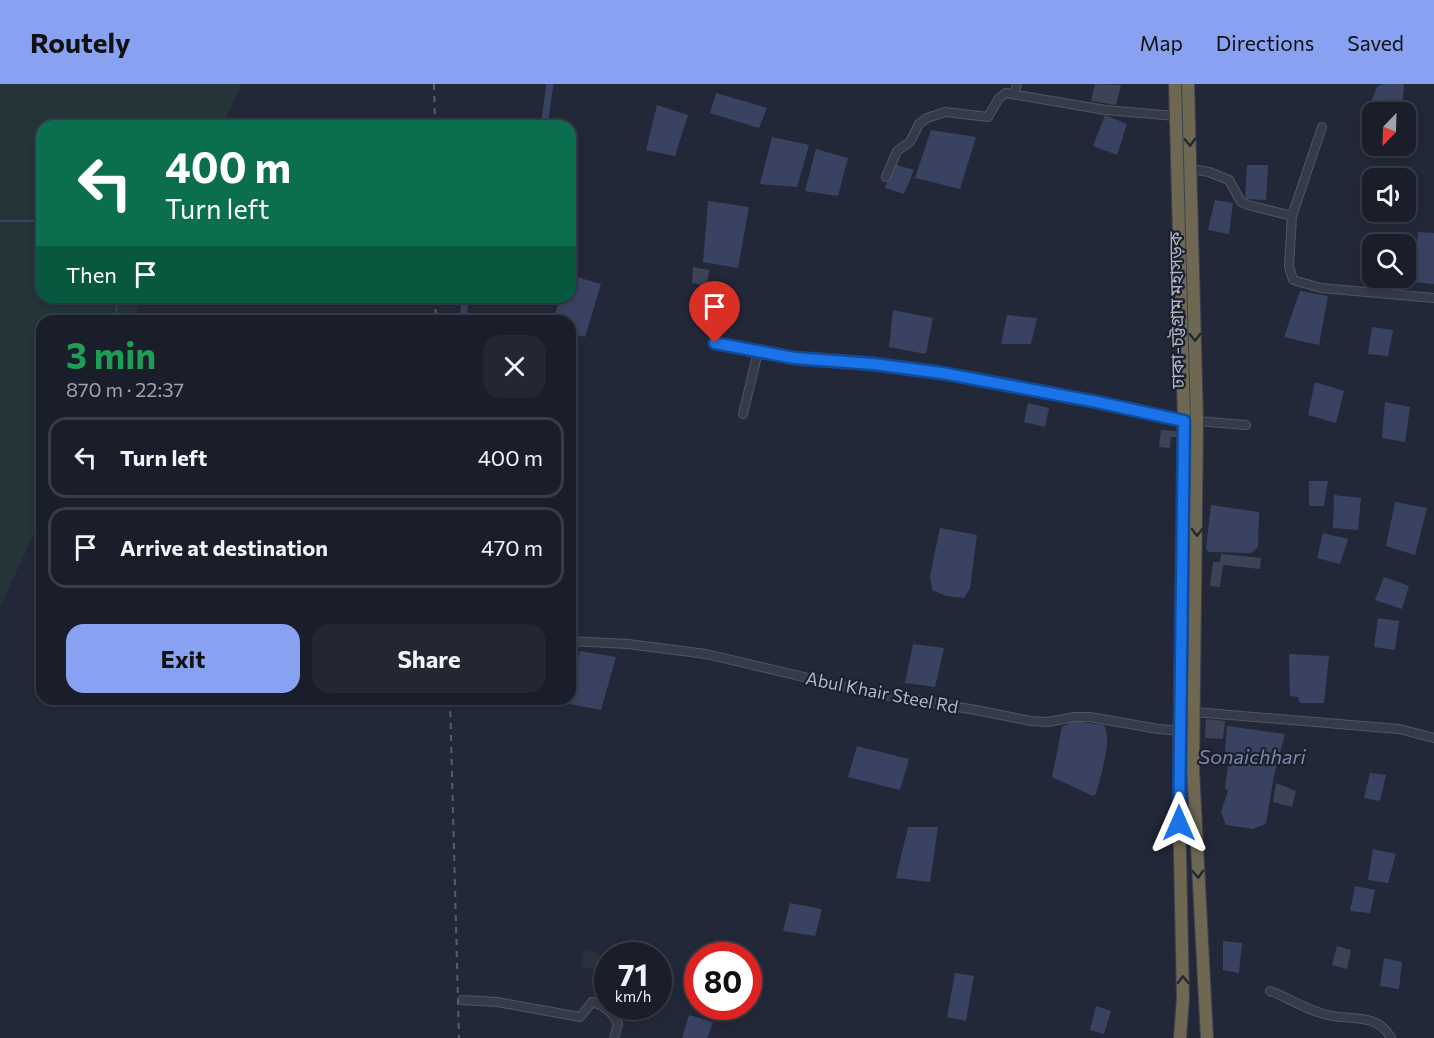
<!DOCTYPE html>
<html lang="en">
<head>
<meta charset="utf-8">
<style>
  :root { --surface:#1a1e2a; --page:#232732; --text:#f1f3f6; --muted:#9fa2a8; --line:#383c47; --accent:#89a1f1 }
  body { margin:0; font-family:Commissioner,"Noto Sans Bengali",sans-serif; background:var(--page); color:var(--text); height:100vh; display:flex; flex-direction:column; font-size:22px; white-space:nowrap }
  * { box-sizing:border-box; margin:0 }
  p { font-size:20px; color:var(--muted) }
  .icon { flex:none; width:33px; height:33px; fill:none; stroke:currentColor; stroke-width:2; stroke-linecap:round; stroke-linejoin:round }
  .map { position:relative; flex:1; overflow:hidden }
  .side { position:absolute; left:36px; top:231px; width:540px; height:390px; display:flex; flex-direction:column; background:var(--surface); border-radius:18px; box-shadow:0 3px 9px #0003,0 0 0 2px var(--line) }
  .side>* { flex:none }
  .hud { position:absolute; left:36px; top:36px; width:540px; height:183px; border-radius:18px; box-shadow:0 3px 9px #0003,0 0 0 2px var(--line); background:#0b6e4f; color:#fff; overflow:hidden }
  .needle { width:39px; rotate:203deg }
  .fabs { position:absolute; left:1362px; top:18px; display:grid; gap:12px }
  .fabs a { display:grid; place-items:center; width:54px; height:54px; border-radius:12px; background:var(--surface); box-shadow:0 3px 9px #0003,0 0 0 2px var(--line); font-size:30px }
  .speed { position:absolute; left:594px; top:858px; display:flex; gap:12px; font-size:30px; font-weight:700; text-align:center }
  .speed>* { display:grid; place-content:center; width:78px; height:78px; border-radius:50%; background:var(--surface); box-shadow:0 3px 9px #0003,0 0 0 2px var(--line); line-height:1 }
  .speed small { font-size:15px; font-weight:400 }
  .speed .limit { border:9px solid #d22; background:#fff; color:#111 }
  .pin { position:absolute; display:grid; place-items:center; width:51px; height:51px; color:#fff; margin:-62px -26px; border-radius:50% 50% 50% 0; rotate:-45deg; box-shadow:0 0 6px #0007 }
  .pin .icon { rotate:45deg }
  .me { position:absolute; width:66px; margin:-33px; rotate:0deg; stroke-linejoin:round; filter:drop-shadow(0 0 4px #0008) }
  .turn { display:flex; align-items:center; gap:21px; height:126px; padding:0 30px; font-size:27px }
  .turn .icon { width:78px; height:78px; stroke-width:2.5 }
  .turn b { display:block; font-size:42px; line-height:51px }
  .then { display:flex; align-items:center; height:57px; padding:0 30px; background:#0003; gap:12px; font-size:22px }
  .round { display:grid; place-items:center; flex:none; width:63px; height:63px; border-radius:18px; background:var(--page) }
  .headline { display:flex; align-items:center; justify-content:space-between; height:102px; padding:0 30px }
  h1 { font-size:36px; font-weight:700; line-height:45px; color:#1e9e55 }
  .action { display:flex; gap:12px; margin-top:auto; padding:12px 30px }
  .action a { flex:1; height:69px; border-radius:18px; background:var(--accent); color:#111; font-size:24px; font-weight:700; line-height:69px; text-align:center }
  .action a+a { background:var(--page); color:var(--text) }
  ul { padding:0; list-style:none }
  li { display:flex; align-items:center; gap:18px; height:81px; margin:0 12px 9px; padding:0 18px; border:3px solid var(--line); border-radius:18px }
  li div { flex:1 }
  li b { display:block; font-size:22px }
  li em { font-style:normal }
  header { display:flex; align-items:center; gap:36px; box-sizing:border-box; height:84px; padding:0 30px; background:var(--accent); color:#111 }
  header strong { font-size:28px }
  nav { display:flex; gap:33px; margin-inline-start:auto; font-size:21px }
  .map>svg:first-child { display:block }
  .green { fill:#243439 }
  .water { fill:#394361 }
  .lines { fill:none; stroke-linecap:round; stroke-linejoin:round }
  .stream { stroke:#394361; stroke-width:2 }
  .canal { stroke:#394361; stroke-width:7 }
  .building { fill:#3c4356 }
  .minor-casing { stroke:#515563; stroke-width:10 }
  .highway-casing { stroke:#3e4250; stroke-width:14 }
  .minor { stroke:#363b49; stroke-width:8 }
  .highway { stroke:#6e6853; stroke-width:12 }
  .rail { stroke:#585e6f; stroke-width:2; stroke-dasharray:6 6; stroke-linecap:butt }
  .oneway { stroke:#232731 }
  .route-casing { stroke:#114b97; stroke-width:15 }
  .route { stroke:#1a73e8; stroke-width:10 }
  .labels { text-anchor:middle; dominant-baseline:central; stroke-width:4.5; stroke-linejoin:round; paint-order:stroke }
  .street-label { font-size:18px; fill:#b1b5c5; stroke:#1b202d }
  .water-label { font-size:20px; font-style:italic; fill:#7b87ab; stroke:#1b202d }
</style>
</head>
<body>
<header>
<strong>Routely</strong>
<nav><a>Map</a><a>Directions</a><a>Saved</a></nav>
</header>
<div class="map">
<svg width="1434" height="954" viewBox="0 0 1434 954">
  <rect width="100%" height="100%" fill="#232838"/>
  <path class="green" d="M0 0H242L222 42H42V213H143L132 237H42V432L0 523Z
    M585 865 605 873 603 887 581 883Z"/>
  <path class="water" d="M1383 0H1403L1404 4 1401 28 1372 29C1370 18 1373 12 1378 2Z
    M716 9 767 24 759 44 710 29Z
    M657 21 688 31 675 72 646 66Z
    M1105 31 1127 40 1117 71 1093 62Z
    M931 46 976 53 960 105 915 94Z
    M772 53 809 61 797 103 760 100Z
    M816 65 848 74 838 112 805 107Z
    M893 80 914 86 904 110 885 104Z
    M1247 81H1268L1266 116 1245 115Z
    M1215 116 1233 119 1229 150 1208 146Z
    M708 117 749 123 738 184 703 178Z
    M1418 148 1434 149V200L1413 198Z
    M570 191 601 200 585 253 570 249V237H553L560 213H570Z
    M1300 207 1328 212 1319 261 1284 253Z
    M893 226 933 234 926 270 889 263Z
    M1007 231 1037 234 1031 260H1001Z
    M1372 243 1393 246 1388 272 1368 270Z
    M1315 298 1344 307 1336 339 1308 331Z
    M1385 318 1410 323 1405 358 1382 354Z
    M1028 319 1049 324 1045 343 1024 338Z
    M1309 397H1328L1324 422H1309Z
    M1334 411 1361 414 1358 446 1333 444Z
    M1395 418 1427 424 1415 471 1386 462Z
    M1211 421 1259 428 1258 463 1251 469 1209 468 1206 465Z
    M940 444 977 451 970 504 964 514 946 512 932 506 930 492Z
    M1323 449 1348 455 1340 480 1317 474Z
    M1384 493 1409 502 1402 525 1375 516Z
    M1378 534 1399 537 1395 566 1374 563Z
    M913 560 944 564 935 603 905 599Z
    M580 567 616 573 601 626 565 619 567 615H570V603Z
    M1289 570 1329 572 1324 619H1300L1298 613 1290 612Z
    M1073 637 1104 641C1113 656 1100 692 1096 710L1093 712 1052 693 1062 643Z
    M1227 642 1285 650 1274 691 1266 740 1253 745 1226 741 1221 728 1228 707 1225 704 1228 681 1224 678Z
    M857 662 909 675 900 706 848 693Z
    M1370 689 1386 691 1380 717 1364 714Z
    M908 743H938L930 798 896 794Z
    M1373 765 1396 770 1388 799 1368 796Z
    M1355 802 1375 806 1370 829 1350 827Z
    M790 819 822 825 815 852 783 847Z
    M1223 857 1242 859 1239 889 1223 886Z
    M1384 874 1402 878 1399 905 1380 902Z
    M955 889 974 892 966 937 947 933Z
    M1096 922 1111 927 1104 950 1090 946Z
    M689 931 713 938 707 954H682Z"/>
  <g class="lines">
    <path class="stream" d="M0 137H36L42 140
      M116 213 117 237"/>
    <path class="canal" d="M544 42 550 0
      M463 237 465 213"/>
  </g>
  <path class="building" d="M1095 0 1121 1 1116 21 1091 17Z
    M693 183 709 186 707 202 692 199Z
    M1161 346 1176 347V353H1171L1170 364 1159 363Z
    M1221 470 1261 474 1260 485 1223 481 1220 503 1210 502 1213 478H1220Z
    M1206 635 1225 637 1223 655 1205 654Z
    M1276 699 1296 707 1292 723 1273 718Z
    M1337 862 1351 866 1347 885 1332 881Z"/>
  <g class="lines">
    <g class="minor-casing">
      <path id="minor" d="M1015 9 1017 0
        M1191 85 1209 88 1229 96 1241 118 1248 121 1292 132 1289 182 1293 196 1321 204 1434 214
        M886 93 897 67 910 58 919 40 927 34 945 28 988 33 999 14 1006 9 1105 26 1176 32
        M1292 132 1322 43
        M715 259 794 274 873 280 942 289 1097 318 1184 337
        M743 330 758 268
        M1197 337 1246 341
        M570 557 628 560 706 570 867 608 976 626 1031 637 1048 638 1074 633H1090L1158 645 1193 648
        M1194 628 1399 645 1434 654
        M1270 907C1289 914 1308 927 1328 931 1351 937 1377 928 1391 954
        M462 916 497 918 580 933 592 918C605 922 612 928 618 940L614 954"/>
    </g>
    <g class="highway-casing">
      <path id="highway" d="M1175 0 1184 337 1179 724 1183 914 1180 954
        M1188 0 1197 337 1193 685 1207 954"/>
    </g>
    <use href="#minor" class="minor"/>
    <use href="#highway" class="highway"/>
    <path class="rail" d="M434 0 435 42
      M435 213 436 237
      M450 615 459 954"/>
  </g>
  <defs><path id="oneway-chevron" d="M-2-3.5L2.5 0L-2 3.5" fill="none" stroke-width="1.6" stroke-linecap="round" stroke-linejoin="round" transform="scale(1.5)"/></defs>
  <g class="oneway">
    <use href="#oneway-chevron" transform="translate(1190 58) rotate(88)"/>
    <use href="#oneway-chevron" transform="translate(1195 253) rotate(89)"/>
    <use href="#oneway-chevron" transform="translate(1197 448) rotate(91)"/>
    <use href="#oneway-chevron" transform="translate(1198 790) rotate(87)"/>
    <use href="#oneway-chevron" transform="translate(1183 896) rotate(-91)"/>
  </g>
  <g class="lines">
    <g class="route-casing">
      <path id="route" d="M715 259 794 274 873 280 942 289 1097 318 1184 337 1179 739"/>
    </g>
    <use href="#route" class="route"/>
  </g>
  <g class="labels">
    <g class="street-label">
      <text transform="translate(1176 226) rotate(-91)">ঢাকা-চট্টগ্রাম মহাসড়ক</text>
      <text transform="translate(882 608) rotate(11)">Abul Khair Steel Rd</text>
    </g>
    <g class="water-label">
      <text x="1252" y="672">Sonaichhari</text>
    </g>
  </g>
</svg>
<div class="fabs">
<a><svg class="needle" viewBox="-14 -14 28 28"><path d="M0-13l5 13h-10z" fill="#e53935"/><path d="M0 13l5-13h-10z" fill="#9fa2a8"/></svg></a>
<a><svg class="icon" aria-label="sound" viewBox="0 0 24 24"><path d="M4 9h4l5-4v14l-5-4H4zM17 9q2 3 0 6"/></svg></a>
<a><svg class="icon" aria-label="search" viewBox="0 0 24 24"><circle cx="10" cy="10" r="6"/><path d="M15 15l6 6"/></svg></a>
</div>
<div class="speed"><div>71<small>km/h</small></div><div class="limit">80</div></div>
<div class="pin" style="left:715px;top:259px;background:#d93025"><svg class="icon" aria-label="arrive" viewBox="0 0 24 24"><path d="M6 21V4h12l-3 4 3 4H6"/></svg></div>
<svg class="me" style="left:1179px;top:739px" viewBox="-20 -20 40 40"><path d="M0-17L14 15 0 8-14 15z" fill="#1a73e8" stroke="#fff" stroke-width="4"/></svg>
<div class="hud">
<div class="turn"><svg class="icon" aria-label="left" viewBox="0 0 24 24"><path d="M17 20v-9H6M10 6l-5 5 5 5"/></svg><div><b>400 m</b>Turn left</div></div>
<div class="then">Then<svg class="icon" aria-label="arrive" viewBox="0 0 24 24"><path d="M6 21V4h12l-3 4 3 4H6"/></svg></div>
</div>
<section class="side">
<div class="headline"><div><h1>3 min</h1><p>870 m · 22:37</p></div><a class="round"><svg class="icon" aria-label="close" viewBox="0 0 24 24"><path d="M6 6l12 12M18 6L6 18"/></svg></a></div>
<ul>
<li><svg class="icon" aria-label="left" viewBox="0 0 24 24"><path d="M17 20v-9H6M10 6l-5 5 5 5"/></svg><div><b>Turn left</b></div><em>400 m</em></li>
<li><svg class="icon" aria-label="arrive" viewBox="0 0 24 24"><path d="M6 21V4h12l-3 4 3 4H6"/></svg><div><b>Arrive at destination</b></div><em>470 m</em></li>
</ul>
<div class="action"><a>Exit</a><a>Share</a></div>
</section>
</div>
</body>
</html>
